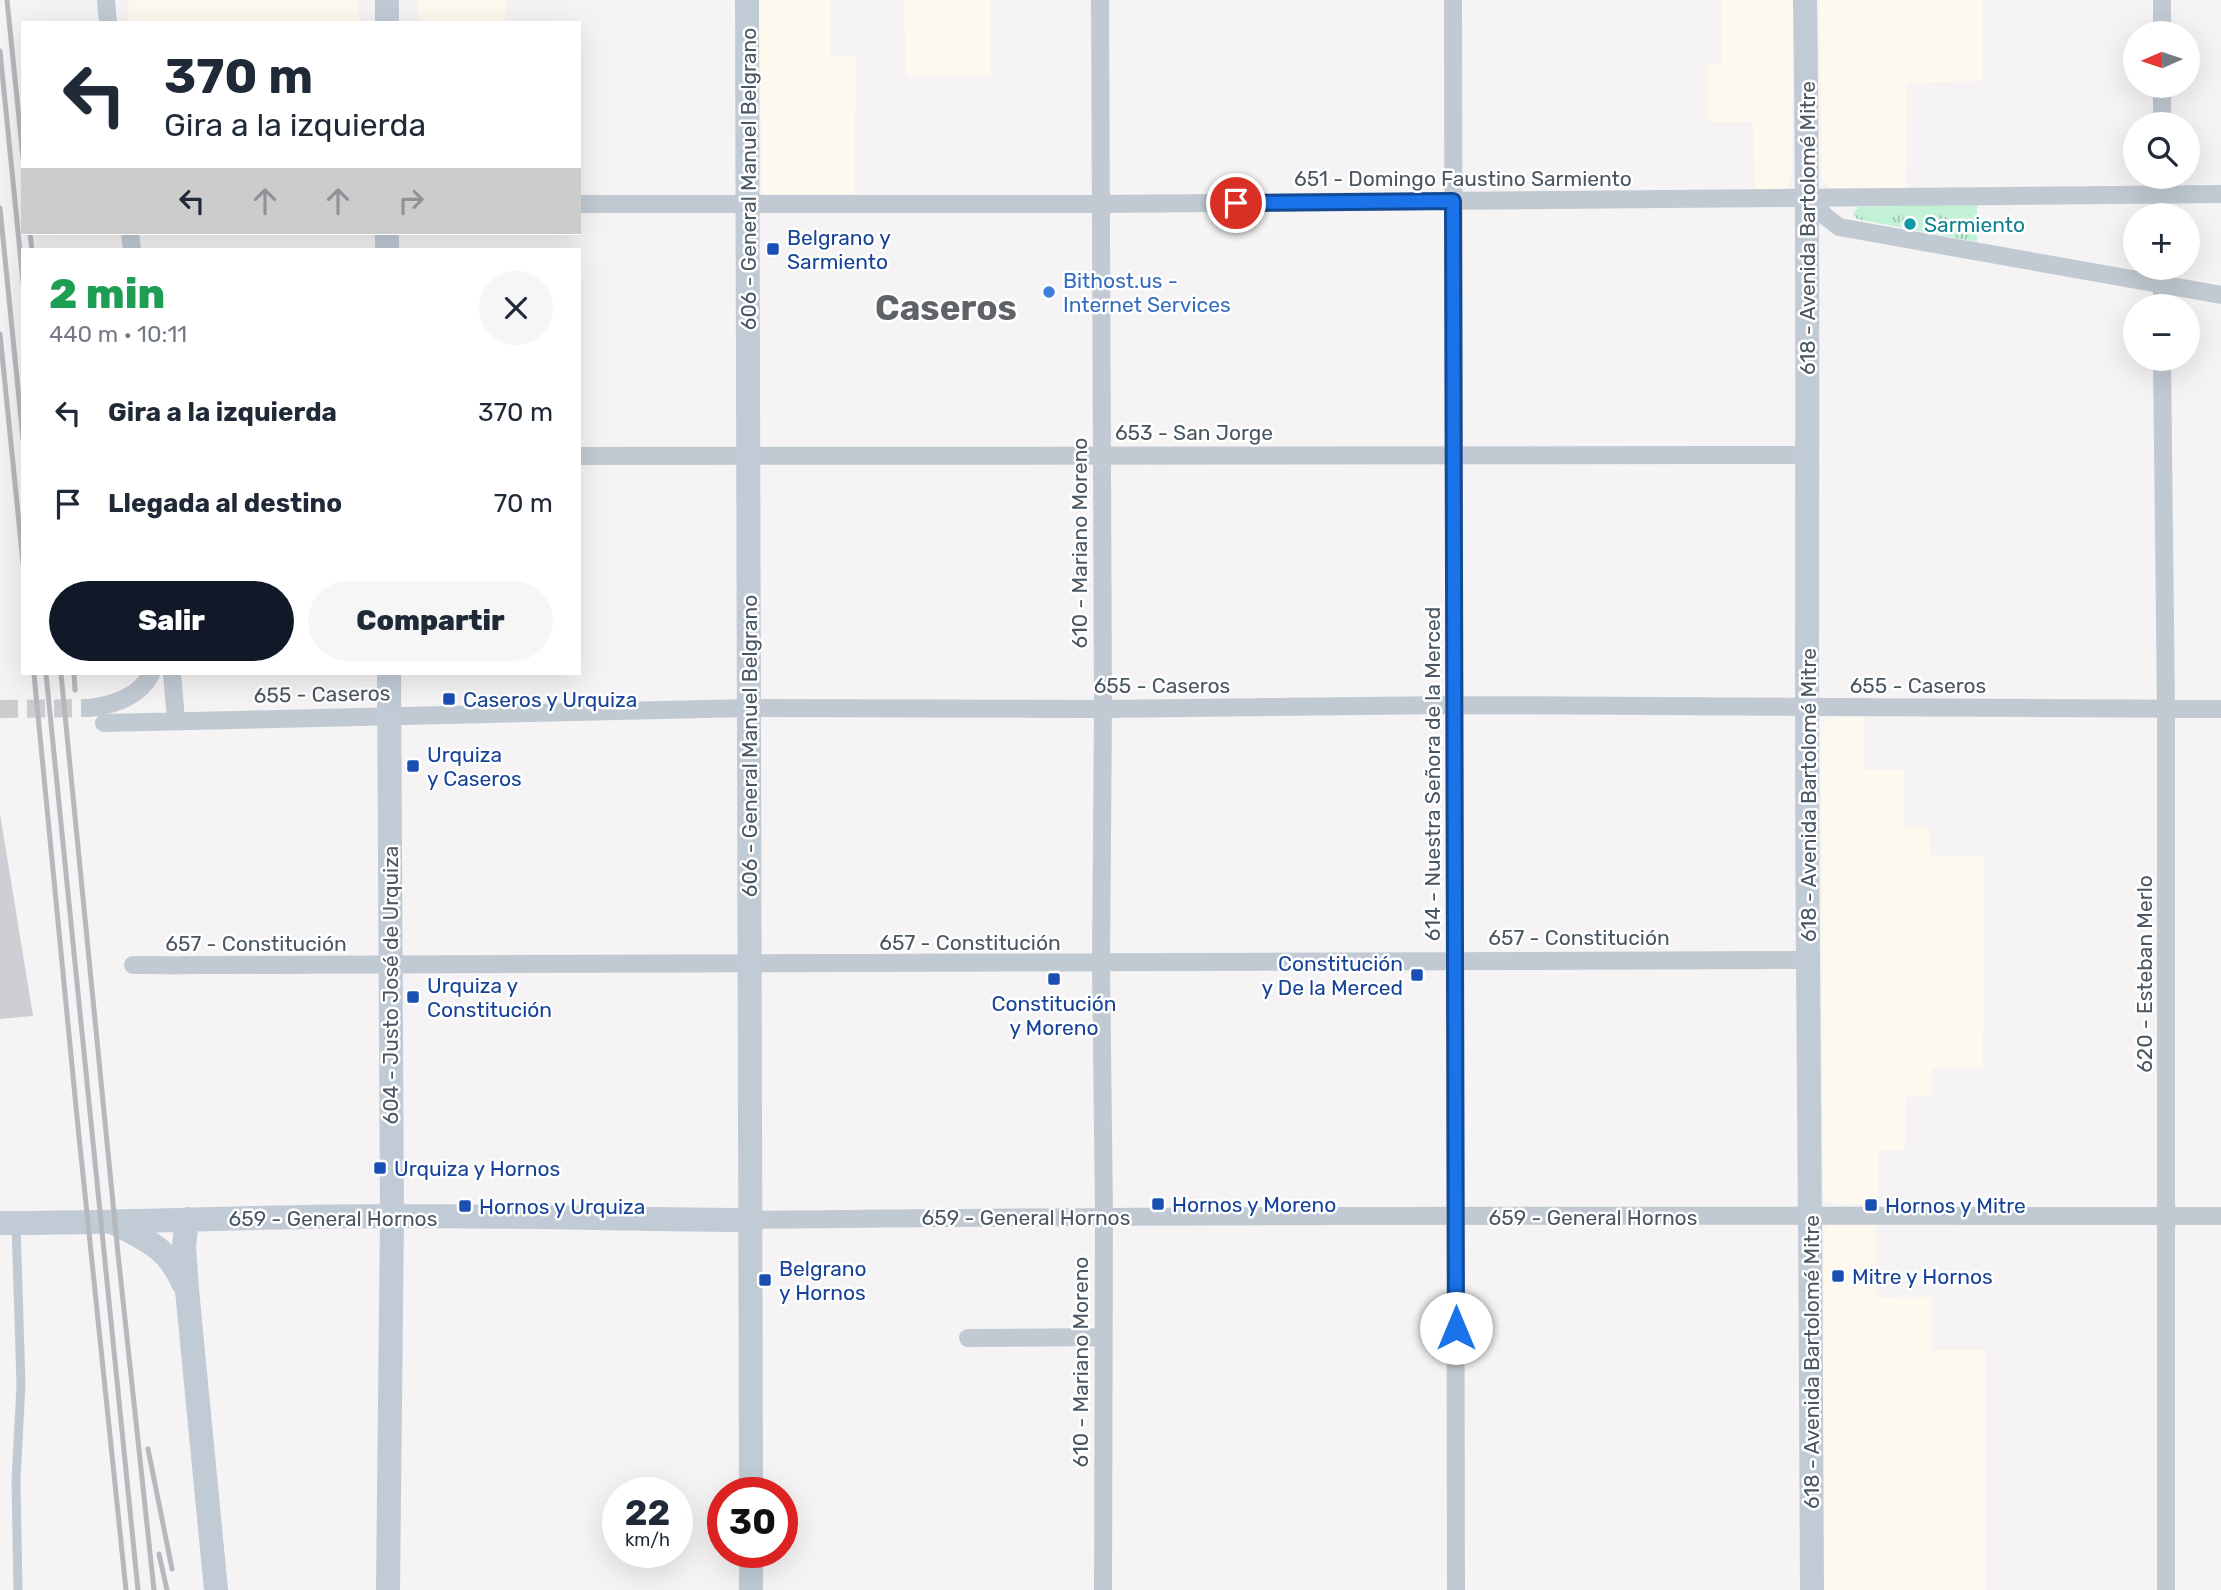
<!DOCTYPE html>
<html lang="es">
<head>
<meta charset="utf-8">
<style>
  :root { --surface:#fff; --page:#f6f6f7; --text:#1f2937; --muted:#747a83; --accent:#111827 }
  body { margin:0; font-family:Rubik,sans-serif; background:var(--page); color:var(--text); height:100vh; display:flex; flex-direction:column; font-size:26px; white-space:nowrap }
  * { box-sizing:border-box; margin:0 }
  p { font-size:23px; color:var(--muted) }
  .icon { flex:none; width:38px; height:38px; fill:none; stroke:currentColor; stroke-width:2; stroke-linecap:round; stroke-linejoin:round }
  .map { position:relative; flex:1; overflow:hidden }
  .sheet { position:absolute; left:21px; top:248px; width:560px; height:427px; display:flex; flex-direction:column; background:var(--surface); border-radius:0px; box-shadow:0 7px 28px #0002 }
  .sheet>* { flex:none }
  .guide { position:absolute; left:21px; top:21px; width:560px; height:214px; border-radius:0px; box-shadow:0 7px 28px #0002; background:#fff; color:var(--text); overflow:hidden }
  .needle { width:46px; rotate:267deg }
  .controls { position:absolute; left:2123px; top:21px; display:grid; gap:14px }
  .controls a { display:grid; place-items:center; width:77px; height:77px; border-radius:50%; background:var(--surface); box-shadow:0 7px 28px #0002; font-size:35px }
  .speed { position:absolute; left:602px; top:1477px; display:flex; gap:14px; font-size:35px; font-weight:700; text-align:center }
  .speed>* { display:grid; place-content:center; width:91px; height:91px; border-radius:50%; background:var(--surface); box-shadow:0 7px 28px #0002; line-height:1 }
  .speed small { font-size:18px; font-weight:400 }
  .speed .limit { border:10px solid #d22; background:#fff; color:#111 }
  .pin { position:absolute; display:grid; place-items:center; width:60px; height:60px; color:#fff; margin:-30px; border:4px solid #fff; border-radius:50%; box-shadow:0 2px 7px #0007 }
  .me { position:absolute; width:77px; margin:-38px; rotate:0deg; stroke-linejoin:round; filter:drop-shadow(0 0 5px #0008) }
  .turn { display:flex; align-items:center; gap:24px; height:147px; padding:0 28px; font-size:32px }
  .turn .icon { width:91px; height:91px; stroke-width:2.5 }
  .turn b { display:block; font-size:49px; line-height:60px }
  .lanes { display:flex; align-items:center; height:66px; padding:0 28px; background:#0003; justify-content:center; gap:35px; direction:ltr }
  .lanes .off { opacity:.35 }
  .round { display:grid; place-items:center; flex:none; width:74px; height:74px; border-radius:37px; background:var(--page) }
  .head { display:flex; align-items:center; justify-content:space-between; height:119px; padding:0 28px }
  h1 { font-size:42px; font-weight:800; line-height:52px; color:#1e9e55 }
  .primary-button { display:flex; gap:14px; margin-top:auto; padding:14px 28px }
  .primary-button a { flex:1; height:80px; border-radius:42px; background:var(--accent); color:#fff; font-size:28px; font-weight:800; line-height:80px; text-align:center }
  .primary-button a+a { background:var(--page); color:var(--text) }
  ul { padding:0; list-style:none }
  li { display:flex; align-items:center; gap:21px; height:91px; padding:0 28px }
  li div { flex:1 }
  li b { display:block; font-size:26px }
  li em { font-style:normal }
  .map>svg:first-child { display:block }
  .commercial { fill:#fdf9ef }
  .park { fill:url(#park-tufts) }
  .building { fill:#cdcfd5 }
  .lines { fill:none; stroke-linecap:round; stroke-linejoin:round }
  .street-tunnel { stroke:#caccce; stroke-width:18; stroke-dasharray:18 9; stroke-linecap:butt }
  .lane { stroke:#c1cad2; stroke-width:9 }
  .street { stroke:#c1cad2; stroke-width:18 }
  .secondary { stroke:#c1cbd6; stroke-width:24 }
  .rail { stroke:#b5b8bd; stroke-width:5 }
  .route-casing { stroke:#114b97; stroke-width:18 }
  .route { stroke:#1a73e8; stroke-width:12 }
  .culture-dot { fill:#0f9aa8; stroke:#fff; stroke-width:2.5 }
  .transit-dot { fill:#1a4fb4; stroke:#fff; stroke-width:2.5 }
  .shop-dot { fill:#3f7fe0; stroke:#fff; stroke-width:2.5 }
  .labels { text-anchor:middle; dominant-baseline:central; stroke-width:5; stroke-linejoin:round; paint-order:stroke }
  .street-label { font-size:21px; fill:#4a5661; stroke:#fff }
  .culture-label { font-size:21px; fill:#0d838f; stroke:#fff; text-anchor:start }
  .transit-label { font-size:21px; fill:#164399; stroke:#fff; text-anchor:start }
  .shop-label { font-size:21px; fill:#366cbe; stroke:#fff; text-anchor:start }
  .town-label { font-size:35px; font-weight:bold; fill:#5f6368; stroke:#fff }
</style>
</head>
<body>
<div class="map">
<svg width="2221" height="1590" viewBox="0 0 2221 1590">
  <defs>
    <pattern id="park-tufts" width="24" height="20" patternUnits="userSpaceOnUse" patternTransform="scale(1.75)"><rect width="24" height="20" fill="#c3f1d5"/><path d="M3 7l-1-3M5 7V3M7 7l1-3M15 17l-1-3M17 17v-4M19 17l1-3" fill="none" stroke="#a0c6b0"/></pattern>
  </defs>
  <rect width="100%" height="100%" fill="#f5f3f3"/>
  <path class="commercial" d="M128 0H359V23H129Z
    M418 0H505V23H419Z
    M759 0H830L831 57H856L854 197H767L762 191Z
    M904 0H991V75L906 76Z
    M1722 0H1793L1792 174 1786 190 1755 192 1753 122H1708L1707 64H1722Z
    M1819 0H1983L1982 81 1907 83 1906 189 1844 190 1831 188 1822 179Z
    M1864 716V770H1904V827H1929L1930 855 1984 856 1983 1068H1932V1096L1906 1097 1905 1150H1878V1203L1840 1205 1828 1201 1823 1196 1821 729 1823 723 1832 717Z
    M1876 1223 1877 1298 1932 1297V1350H1986V1590H1822L1824 1230 1829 1224Z"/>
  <path class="park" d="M1977 204V242L1857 219 1853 214 1858 207Z"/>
  <path class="building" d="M0 814 33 1016 0 1019Z"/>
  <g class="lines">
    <path class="street-tunnel" d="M0 709 90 708"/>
    <path class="lane" d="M16 1225 21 1385 16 1480 18 1590"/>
    <path class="street" d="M106 0 108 23
      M1100 0 1103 709 1101 964 1104 1216 1103 1590
      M1453 0 1456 1590
      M2162 33V0
      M2162 124V86
      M2161 177V215
      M1808 198 1825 216 1839 227 2221 295
      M579 204H1100L2221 194
      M130 233 132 250
      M2162 268V306
      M2162 359 2166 709V1590
      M579 456 1808 455
      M172 674 176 720
      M90 708C114 705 139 697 151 674
      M104 723 749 708 1103 709 1455 705 2221 709
      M133 965C691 967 1249 960 1808 960
      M751 1220C1241 1214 1731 1216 2221 1216
      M968 1338 1102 1337"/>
    <path class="secondary" d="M387 0V23
      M747 0 751 1493
      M1805 0C1810 320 1805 639 1808 959 1809 1169 1812 1380 1812 1590
      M387 250V233
      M187 1219 184 1246 187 1290 216 1590
      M0 1223C131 1223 261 1216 391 1216 511 1216 631 1219 751 1220
      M116 1224C148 1241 168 1248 183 1283
      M751 1552V1590
      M388 1590 392 1216 389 674"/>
    <path class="rail" d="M7 0 23 158
      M0 51 23 282
      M0 208 23 439
      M30 233 32 250
      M0 334 23 563
      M34 674 77 1117 126 1590
      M46 674 138 1590
      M61 674 118 1254 154 1590
      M74 674 75 690
      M148 1449 172 1569
      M159 1554 167 1590"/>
  </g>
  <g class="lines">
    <g class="route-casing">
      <path id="route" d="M1236 203 1453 201 1456 1328"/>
    </g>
    <use href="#route" class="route"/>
  </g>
  <circle class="culture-dot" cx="1910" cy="224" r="7"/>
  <g class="transit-dot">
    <rect x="766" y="242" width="14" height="14" rx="3.5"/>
    <rect x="442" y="692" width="14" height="14" rx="3.5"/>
    <rect x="406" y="759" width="14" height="14" rx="3.5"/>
    <rect x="1410" y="968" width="14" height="14" rx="3.5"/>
    <rect x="1047" y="972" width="14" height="14" rx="3.5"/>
    <rect x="406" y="990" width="14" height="14" rx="3.5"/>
    <rect x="373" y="1161" width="14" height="14" rx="3.5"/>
    <rect x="1151" y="1197" width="14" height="14" rx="3.5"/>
    <rect x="1864" y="1198" width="14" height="14" rx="3.5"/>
    <rect x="458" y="1199" width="14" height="14" rx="3.5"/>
    <rect x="1831" y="1269" width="14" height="14" rx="3.5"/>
    <rect x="758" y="1273" width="14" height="14" rx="3.5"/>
  </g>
  <circle class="shop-dot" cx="1049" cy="292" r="7"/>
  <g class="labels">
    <g class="street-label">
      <text x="1463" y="178">651 - Domingo Faustino Sarmiento</text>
      <text transform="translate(748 179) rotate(-90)">606 - General Manuel Belgrano</text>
      <text transform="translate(1807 228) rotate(-90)">618 - Avenida Bartolomé Mitre</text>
      <text x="1194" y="432">653 - San Jorge</text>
      <text transform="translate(1079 543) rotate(-90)">610 - Mariano Moreno</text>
      <text x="1162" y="685">655 - Caseros</text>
      <text x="1918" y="685">655 - Caseros</text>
      <text transform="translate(322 694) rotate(-1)">655 - Caseros</text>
      <text transform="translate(749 746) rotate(-90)">606 - General Manuel Belgrano</text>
      <text transform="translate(1432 774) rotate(-90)">614 - Nuestra Señora de la Merced</text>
      <text transform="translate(1808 795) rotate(-90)">618 - Avenida Bartolomé Mitre</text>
      <text x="1579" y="937">657 - Constitución</text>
      <text x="970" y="942">657 - Constitución</text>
      <text x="256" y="943">657 - Constitución</text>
      <text transform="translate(2144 974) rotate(-90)">620 - Esteban Merlo</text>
      <text transform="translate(390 985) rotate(-90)">604 - Justo José de Urquiza</text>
      <text x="1026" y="1217">659 - General Hornos</text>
      <text x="1593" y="1217">659 - General Hornos</text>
      <text x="333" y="1218">659 - General Hornos</text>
      <text transform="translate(1080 1362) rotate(-90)">610 - Mariano Moreno</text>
      <text transform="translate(1811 1362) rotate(-90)">618 - Avenida Bartolomé Mitre</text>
    </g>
    <g class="culture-label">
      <text x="1924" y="224">Sarmiento</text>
    </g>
    <g class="transit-label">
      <text x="787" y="237">Belgrano y<tspan x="787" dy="24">Sarmiento</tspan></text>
      <text x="463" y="699">Caseros y Urquiza</text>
      <text x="427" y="754">Urquiza<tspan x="427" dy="24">y Caseros</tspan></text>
      <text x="1403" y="963" text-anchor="end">Constitución<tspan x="1403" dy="24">y De la Merced</tspan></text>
      <text x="427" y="985">Urquiza y<tspan x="427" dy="24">Constitución</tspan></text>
      <text x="1054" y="1003" text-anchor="middle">Constitución<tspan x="1054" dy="24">y Moreno</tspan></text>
      <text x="394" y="1168">Urquiza y Hornos</text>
      <text x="1172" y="1204">Hornos y Moreno</text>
      <text x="1885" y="1205">Hornos y Mitre</text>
      <text x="479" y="1206">Hornos y Urquiza</text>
      <text x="779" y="1268">Belgrano<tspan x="779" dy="24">y Hornos</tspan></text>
      <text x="1852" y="1276">Mitre y Hornos</text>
    </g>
    <g class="shop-label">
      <text x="1063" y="280">Bithost.us -<tspan x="1063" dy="24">Internet Services</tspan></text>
    </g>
    <g class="town-label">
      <text x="946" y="308">Caseros</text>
    </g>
  </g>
</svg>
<div class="controls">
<a><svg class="needle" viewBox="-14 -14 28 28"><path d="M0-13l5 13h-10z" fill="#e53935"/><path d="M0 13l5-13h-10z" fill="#747a83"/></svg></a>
<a><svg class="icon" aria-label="search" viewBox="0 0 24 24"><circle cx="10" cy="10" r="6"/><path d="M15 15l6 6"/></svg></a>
<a>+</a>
<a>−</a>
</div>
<div class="speed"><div>22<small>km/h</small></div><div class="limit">30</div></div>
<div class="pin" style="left:1236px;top:203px;background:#d93025"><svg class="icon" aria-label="arrive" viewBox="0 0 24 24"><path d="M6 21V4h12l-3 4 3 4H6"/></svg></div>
<svg class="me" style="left:1456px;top:1328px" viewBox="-20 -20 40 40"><circle r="19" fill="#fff"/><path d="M0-13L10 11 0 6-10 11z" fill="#1a73e8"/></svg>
<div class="guide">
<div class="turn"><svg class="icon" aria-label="left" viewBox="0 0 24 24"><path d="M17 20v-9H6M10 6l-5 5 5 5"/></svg><div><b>370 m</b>Gira a la izquierda</div></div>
<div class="lanes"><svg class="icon" aria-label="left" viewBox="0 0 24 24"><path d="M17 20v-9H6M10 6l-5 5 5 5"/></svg><svg class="icon off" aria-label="ahead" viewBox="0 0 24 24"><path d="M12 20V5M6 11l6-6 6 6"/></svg><svg class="icon off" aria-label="ahead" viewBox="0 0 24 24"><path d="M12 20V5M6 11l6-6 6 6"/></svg><svg class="icon off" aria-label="right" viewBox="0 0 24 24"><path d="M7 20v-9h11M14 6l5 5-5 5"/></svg></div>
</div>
<section class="sheet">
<div class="head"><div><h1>2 min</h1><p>440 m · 10:11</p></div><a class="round"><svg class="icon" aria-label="close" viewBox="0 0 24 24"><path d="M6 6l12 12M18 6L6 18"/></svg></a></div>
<ul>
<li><svg class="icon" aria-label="left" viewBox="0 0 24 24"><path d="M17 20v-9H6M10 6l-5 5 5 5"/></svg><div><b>Gira a la izquierda</b></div><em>370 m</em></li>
<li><svg class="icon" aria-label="arrive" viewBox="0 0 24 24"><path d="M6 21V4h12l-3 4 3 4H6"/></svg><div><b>Llegada al destino</b></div><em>70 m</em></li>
</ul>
<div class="primary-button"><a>Salir</a><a>Compartir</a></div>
</section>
</div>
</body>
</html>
